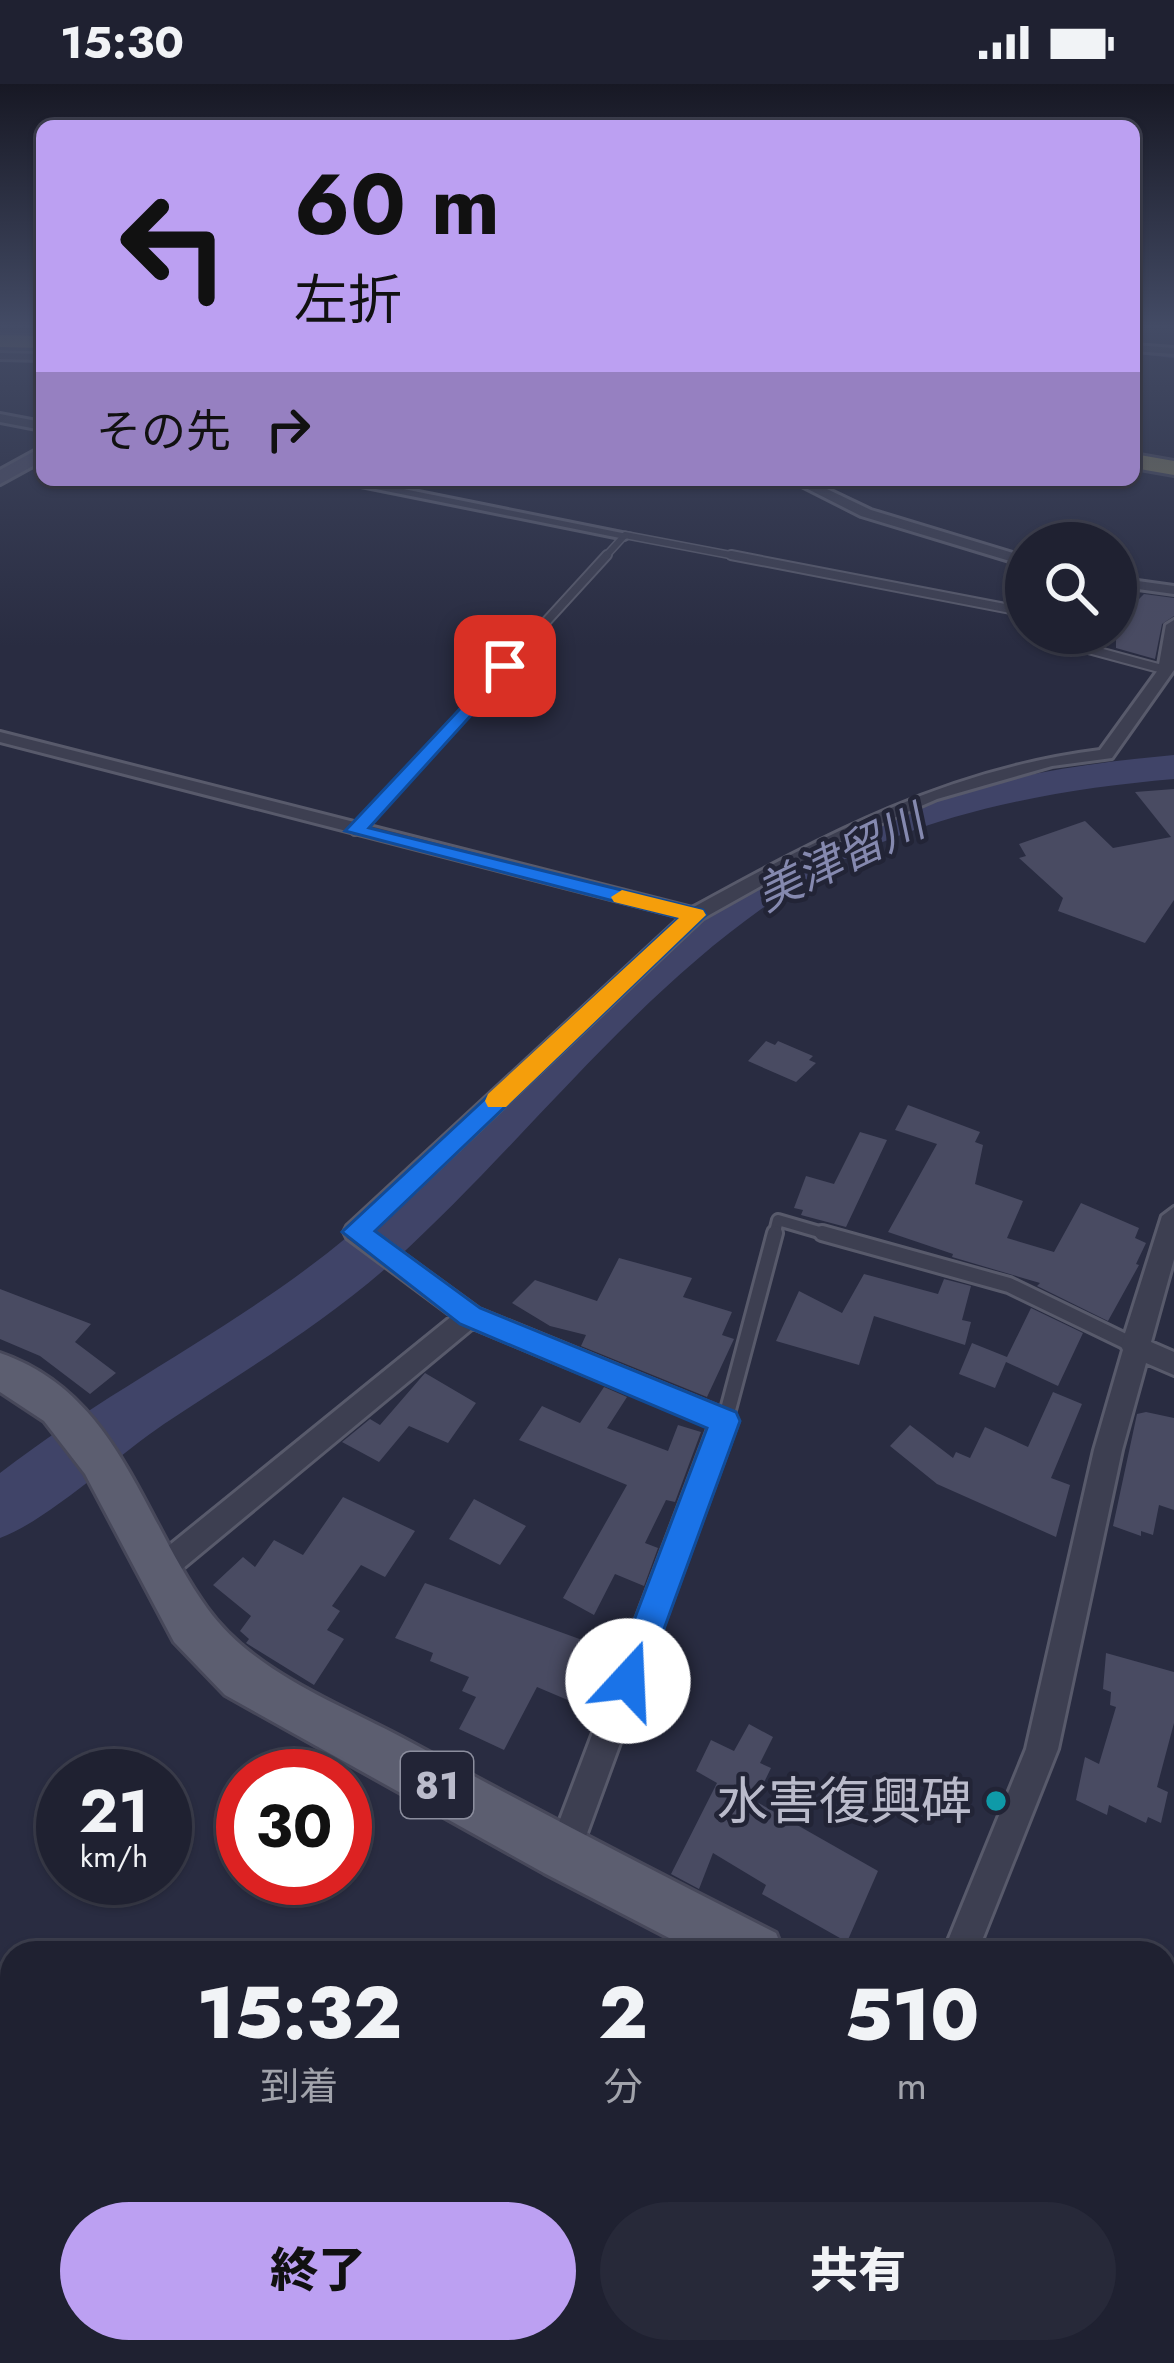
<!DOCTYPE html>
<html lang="ja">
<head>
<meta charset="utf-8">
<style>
  :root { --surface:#1f2131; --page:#272939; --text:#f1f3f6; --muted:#a1a3ab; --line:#3c3e4d; --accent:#bca0f2 }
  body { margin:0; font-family:Jost,"Noto Sans JP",sans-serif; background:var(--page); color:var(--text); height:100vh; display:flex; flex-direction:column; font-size:45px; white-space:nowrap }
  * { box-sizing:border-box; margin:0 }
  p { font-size:39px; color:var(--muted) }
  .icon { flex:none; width:66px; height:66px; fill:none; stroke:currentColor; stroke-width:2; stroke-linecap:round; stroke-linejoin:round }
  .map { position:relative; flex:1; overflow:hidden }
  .drawer { position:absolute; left:0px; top:1857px; width:1176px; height:423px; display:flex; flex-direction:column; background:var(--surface); border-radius:36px 36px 0 0; box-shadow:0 3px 9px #0004,0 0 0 3px var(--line) }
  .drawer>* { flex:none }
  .guide { position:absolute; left:36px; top:36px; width:1104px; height:366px; border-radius:18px; box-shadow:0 3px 9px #0004,0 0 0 3px var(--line); background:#bca0f2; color:#111; overflow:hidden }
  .fabs { position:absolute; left:1005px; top:438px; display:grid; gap:24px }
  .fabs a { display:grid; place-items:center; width:132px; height:132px; border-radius:50%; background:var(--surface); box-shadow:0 3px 9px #0004,0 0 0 3px var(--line); font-size:60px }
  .speed { position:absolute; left:36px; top:1665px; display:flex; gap:24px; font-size:60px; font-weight:700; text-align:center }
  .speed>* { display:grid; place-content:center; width:156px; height:156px; border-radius:50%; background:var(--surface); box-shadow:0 3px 9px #0004,0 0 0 3px var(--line); line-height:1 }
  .speed small { font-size:30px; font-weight:400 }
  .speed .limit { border:18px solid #d22; background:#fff; color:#111 }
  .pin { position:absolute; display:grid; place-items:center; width:102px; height:102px; color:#fff; margin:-51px; border-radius:24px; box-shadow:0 6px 18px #0006 }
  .me { position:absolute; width:132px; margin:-66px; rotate:20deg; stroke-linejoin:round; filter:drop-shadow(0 0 9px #0008) }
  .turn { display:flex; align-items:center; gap:42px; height:252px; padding:0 60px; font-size:54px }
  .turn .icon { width:156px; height:156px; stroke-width:2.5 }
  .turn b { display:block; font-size:84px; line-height:102px }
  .then { display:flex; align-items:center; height:114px; padding:0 60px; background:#0003; gap:24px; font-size:45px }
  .eta { display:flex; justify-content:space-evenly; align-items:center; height:204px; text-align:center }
  .eta b { font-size:72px; font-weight:800; line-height:84px }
  .primary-button { display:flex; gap:24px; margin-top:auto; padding:24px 60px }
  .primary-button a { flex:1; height:138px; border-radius:72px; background:var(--accent); color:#111; font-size:48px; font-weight:800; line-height:138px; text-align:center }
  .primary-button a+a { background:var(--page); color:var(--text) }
  .status { display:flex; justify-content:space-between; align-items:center; height:84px; padding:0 60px; background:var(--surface); direction:ltr }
  .status svg { height:33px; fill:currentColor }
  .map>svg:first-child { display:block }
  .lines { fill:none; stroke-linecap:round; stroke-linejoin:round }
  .stream { stroke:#404468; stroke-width:4.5 }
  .river { fill:#404468; fill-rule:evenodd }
  .building { fill:#494b62 }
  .lane-far3-casing { stroke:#585a6b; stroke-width:9 }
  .lane-far2-casing { stroke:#585a6b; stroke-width:12 }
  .lane-far1-casing { stroke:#585a6b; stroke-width:16 }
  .lane-casing { stroke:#585a6b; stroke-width:20 }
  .street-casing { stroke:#585a6b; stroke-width:6 }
  .secondary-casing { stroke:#585a6b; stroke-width:6 }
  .primary-casing { stroke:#47485a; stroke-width:6 }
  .highway-casing { stroke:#454758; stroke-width:6 }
  .lane-far3 { stroke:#3d3f51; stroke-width:6 }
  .lane-far2 { stroke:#3d3f51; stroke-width:8 }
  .lane-far1 { stroke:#3d3f51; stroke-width:10 }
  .lane { stroke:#3d3f51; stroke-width:14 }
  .street { fill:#3d3f51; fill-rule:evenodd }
  .secondary { fill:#4c4d63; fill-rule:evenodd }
  .primary { fill:#5c5e70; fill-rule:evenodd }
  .highway { fill:#76745b; fill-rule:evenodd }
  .route { fill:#1a73e8; stroke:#114b97; stroke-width:3 }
  .slow { fill:#f59e0b }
  .culture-dot { fill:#0f9aa8; stroke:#222436; stroke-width:4.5 }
  .labels { text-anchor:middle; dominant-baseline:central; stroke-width:9; stroke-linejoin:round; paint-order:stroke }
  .shield { fill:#222436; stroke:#8c8e9e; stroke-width:3 }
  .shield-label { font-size:39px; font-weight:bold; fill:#babbcb }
  .water-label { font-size:45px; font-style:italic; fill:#8589af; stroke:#222436 }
  .near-poi-label { font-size:51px; fill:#babbcb; stroke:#222436; text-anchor:end }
</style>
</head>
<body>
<div class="status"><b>15:30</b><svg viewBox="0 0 49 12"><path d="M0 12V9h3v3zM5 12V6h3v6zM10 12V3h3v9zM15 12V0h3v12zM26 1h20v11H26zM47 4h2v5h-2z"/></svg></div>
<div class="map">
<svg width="1174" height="2279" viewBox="0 0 1174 2279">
  <rect width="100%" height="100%" fill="#292c41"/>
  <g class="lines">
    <path class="stream" d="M1134 267 1174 272"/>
    <path class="river" d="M1174 671V695C1036 707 894 735 777 814 631 913 524 1059 394 1177 324 1240 242 1288 164 1340 118 1371 47 1437 0 1454V1389C113 1302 243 1241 352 1149 472 1048 573 924 698 829 836 725 1005 686 1174 671Z"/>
  </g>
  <path class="building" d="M1144 510 1174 514V532L1162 540 1155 575 1116 564V516L1135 519Z
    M1174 705V816L1145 859 1058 827 1063 814 1019 774 1026 772 1019 760 1085 737 1113 764 1171 753 1135 708Z
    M766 957 775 961 778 957 813 972 809 976 816 979 796 998 748 977Z
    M908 1021 980 1048 975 1058 983 1061 975 1100 1023 1117 1007 1154 1054 1168 1081 1119 1139 1144 1135 1154 1146 1159 1136 1180 1139 1181 1108 1237 1037 1202 1040 1199 952 1173 953 1170 888 1148 937 1060 895 1046Z
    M860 1048 887 1056 846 1143 801 1131 803 1126 794 1124 806 1092 834 1100Z
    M619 1174 692 1194 683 1213 732 1228 722 1251 734 1255 707 1313 581 1262 586 1251 550 1242 512 1219 535 1196 597 1217Z
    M864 1190 938 1210 944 1195 971 1202 962 1236 971 1238 965 1261 874 1232 859 1281 776 1257 799 1207 842 1229Z
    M0 1205 91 1240 75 1258 116 1289 90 1310 40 1272 0 1255Z
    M1031 1224 1083 1249 1058 1302 1006 1278 995 1304 959 1290 972 1259 1007 1273Z
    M425 1289 476 1319 448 1359 409 1342 379 1378 342 1358 370 1335 380 1341Z
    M604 1303 627 1313 607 1344 668 1367 678 1341 701 1348 675 1418 666 1416 645 1459 658 1464 644 1502 615 1490 594 1531 563 1514 627 1401 519 1356 542 1322 580 1339Z
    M1053 1308 1082 1320 1051 1394 1070 1401 1056 1453 937 1400 890 1362 910 1341 953 1374 956 1368 970 1374 985 1343 1028 1363Z
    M1146 1328 1174 1334V1426L1159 1421 1153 1451 1141 1447V1452L1113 1442 1137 1330Z
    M343 1413 415 1447 385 1493 361 1481 332 1522 340 1527 327 1546 344 1555 314 1601 246 1559 249 1555 240 1547 251 1532 213 1501 243 1473 255 1483 274 1456 303 1471Z
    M474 1415 526 1442 500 1481 449 1455Z
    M425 1499 618 1569 596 1628 537 1603 504 1666 459 1645 476 1613 462 1607 469 1593 430 1577 433 1569 395 1554Z
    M1106 1569 1174 1588V1639L1157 1703 1168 1708 1161 1739 1148 1733 1146 1739 1109 1721 1107 1731 1076 1716 1085 1673 1099 1680 1116 1623 1110 1621 1111 1608 1103 1605Z
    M749 1640 773 1653 760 1679 771 1684 755 1717 878 1787 847 1858 762 1810 766 1801 713 1769 699 1805 671 1790 717 1699 696 1687 711 1656 734 1667Z"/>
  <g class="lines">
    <g class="lane-far3-casing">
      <path id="lane-far3" d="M604 474 625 451 746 474"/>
    </g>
    <g class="lane-far2-casing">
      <path id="lane-far2" d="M731 471 1026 528
        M1029 549 1166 586
        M355 747 607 471"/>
    </g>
    <g class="lane-far1-casing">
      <path id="lane-far1" d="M774 1152 778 1136 833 1152"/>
    </g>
    <g class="lane-casing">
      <path id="lane" d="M822 1149 1009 1201 1133 1261
        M725 1337 775 1149"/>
    </g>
    <g class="street-casing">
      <path id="street" d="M1134 261 1174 264V270L1134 267Z
        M0 269 42 270V276L0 275Z
        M0 330 42 338V346L0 338Z
        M331 396H359L632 451 625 455Z
        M790 396H808L871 426 1026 473V482L861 432Z
        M1116 494 1174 502V510L1116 502Z
        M1174 536V586L1112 674 1052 682 937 715 839 758 702 835 372 1147 479 1225 734 1329 738 1337 575 1782 563 1786 551 1782 547 1770 709 1342 473 1244 170 1495 160 1499 150 1495 146 1486 150 1477 452 1232 347 1154 344 1148 347 1142 681 833 0 658V648L692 824C825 751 948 685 1100 666L1158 586 1166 541Z
        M1174 1123V1175L1151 1258 1174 1268V1291L1146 1279 1122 1366 1058 1665 977 1869H943L1026 1665 1094 1366 1123 1266 1121 1262 1162 1132Z
        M1164 1915 1174 1917V1953L1164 1951Z"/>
    </g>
    <g class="secondary-casing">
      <path id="secondary" d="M42 363V377L0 400V386Z"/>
    </g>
    <g class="primary-casing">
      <path id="primary" d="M0 1269C118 1309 142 1434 207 1524 253 1588 337 1619 403 1654 527 1721 651 1786 776 1849L784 1869H698L544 1789 225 1611 174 1558 85 1390 44 1337 0 1308Z
        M768 2268H834L830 2279H764Z"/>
    </g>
    <g class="highway-casing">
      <path id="highway" d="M0 251 42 252V264L0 263Z
        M1134 370 1174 377V391L1134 384Z"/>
    </g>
    <use href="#lane-far3" class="lane-far3"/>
    <use href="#lane-far2" class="lane-far2"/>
    <use href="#lane-far1" class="lane-far1"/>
    <use href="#lane" class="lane"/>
    <use href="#street" class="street"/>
    <use href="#secondary" class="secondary"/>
    <use href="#primary" class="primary"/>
    <use href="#highway" class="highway"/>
  </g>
  <linearGradient id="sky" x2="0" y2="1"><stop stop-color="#171824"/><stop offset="0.43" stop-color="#434b65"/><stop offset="1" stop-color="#434b65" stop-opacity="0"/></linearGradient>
  <rect width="1174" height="563" fill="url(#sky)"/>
  <path class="route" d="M505 577 512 578V586L369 744 703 826 706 831 375 1147 480 1224 736 1328 740 1337 645 1597 640 1609 628 1614 616 1609 611 1597 707 1344 460 1240 342 1148 679 834 345 747Z"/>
  <path class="slow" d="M622 806 703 826 706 831 506 1023H488L485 1017 488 1010 679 834 614 818 611 813Z"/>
  <circle class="culture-dot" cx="996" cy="1717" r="12"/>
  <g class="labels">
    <rect class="shield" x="401" y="1668" width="72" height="66" rx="9"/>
    <g class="shield-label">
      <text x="437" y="1701">81</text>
    </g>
    <g class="water-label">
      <text transform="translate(840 774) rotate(-26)">美津留川</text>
    </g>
    <g class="near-poi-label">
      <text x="972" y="1717">水害復興碑</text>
    </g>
  </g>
</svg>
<div class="fabs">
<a><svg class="icon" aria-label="search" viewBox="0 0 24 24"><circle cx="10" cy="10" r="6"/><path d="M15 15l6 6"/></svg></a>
</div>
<div class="speed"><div>21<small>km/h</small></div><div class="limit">30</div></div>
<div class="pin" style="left:505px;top:582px;background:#d93025"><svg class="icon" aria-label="arrive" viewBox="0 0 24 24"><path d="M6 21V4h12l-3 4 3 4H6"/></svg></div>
<svg class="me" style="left:628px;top:1597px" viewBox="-20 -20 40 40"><circle r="19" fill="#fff"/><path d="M0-13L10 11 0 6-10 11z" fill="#1a73e8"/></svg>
<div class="guide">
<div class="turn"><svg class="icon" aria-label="left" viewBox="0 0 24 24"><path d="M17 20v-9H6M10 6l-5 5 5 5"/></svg><div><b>60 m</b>左折</div></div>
<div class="then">その先<svg class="icon" aria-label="right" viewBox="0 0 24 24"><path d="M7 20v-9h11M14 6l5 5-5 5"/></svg></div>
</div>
<section class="drawer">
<div class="eta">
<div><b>15:32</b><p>到着</p></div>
<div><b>2</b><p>分</p></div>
<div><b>510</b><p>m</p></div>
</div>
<div class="primary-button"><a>終了</a><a>共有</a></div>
</section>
</div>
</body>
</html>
